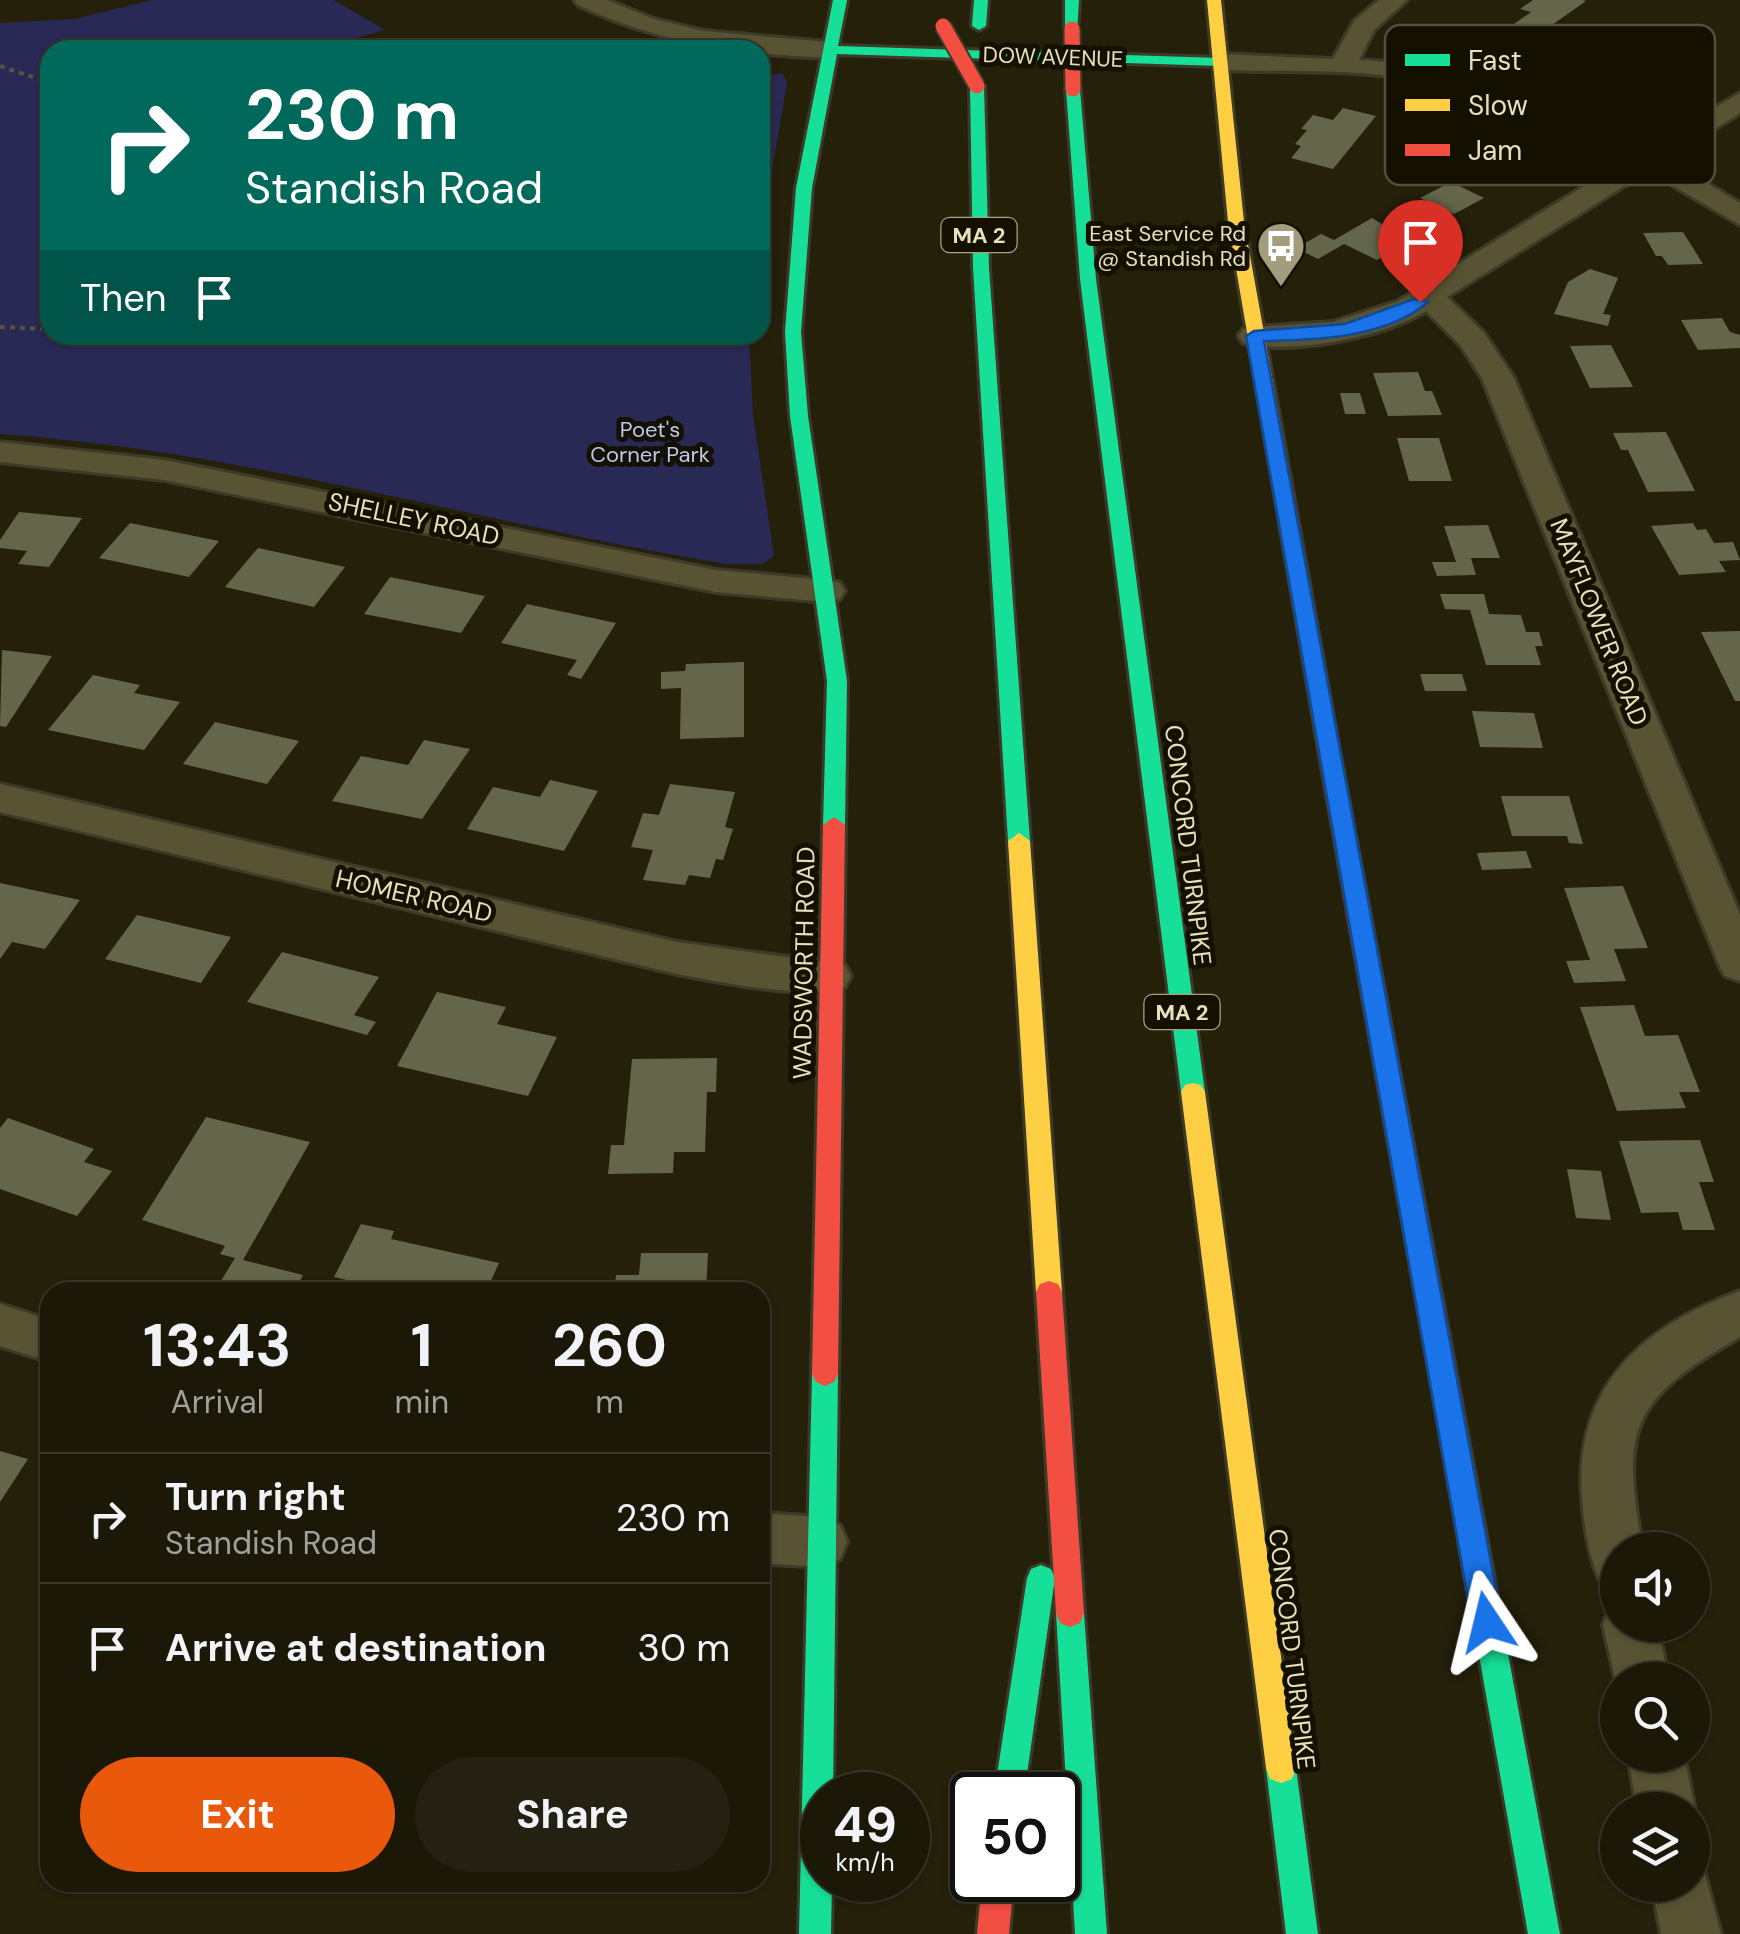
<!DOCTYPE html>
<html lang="en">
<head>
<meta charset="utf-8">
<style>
  :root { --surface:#1b1808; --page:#242112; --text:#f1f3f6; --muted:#a0a09c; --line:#393729; --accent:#ea580c }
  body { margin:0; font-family:"DM Sans",sans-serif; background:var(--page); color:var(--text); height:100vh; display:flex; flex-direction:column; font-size:38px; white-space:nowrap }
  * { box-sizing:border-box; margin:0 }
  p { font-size:32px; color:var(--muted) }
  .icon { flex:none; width:55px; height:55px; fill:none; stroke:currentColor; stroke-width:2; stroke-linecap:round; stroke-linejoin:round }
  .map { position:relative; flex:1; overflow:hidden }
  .sheet { position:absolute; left:40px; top:1282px; width:730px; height:610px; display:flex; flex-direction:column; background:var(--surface); border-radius:30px; box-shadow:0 2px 8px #0004,0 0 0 2px var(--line) }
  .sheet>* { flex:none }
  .hud { position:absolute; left:40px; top:40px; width:730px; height:305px; border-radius:30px; box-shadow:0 2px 8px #0004,0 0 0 2px var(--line); background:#00695c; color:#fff; overflow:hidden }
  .buttons { position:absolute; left:1600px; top:1532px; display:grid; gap:20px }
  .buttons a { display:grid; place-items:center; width:110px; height:110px; border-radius:50%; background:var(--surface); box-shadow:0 2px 8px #0004,0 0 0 2px var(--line); font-size:50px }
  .speed { position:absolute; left:800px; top:1772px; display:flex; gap:20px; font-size:50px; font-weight:700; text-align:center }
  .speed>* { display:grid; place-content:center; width:130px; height:130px; border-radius:50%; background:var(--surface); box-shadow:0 2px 8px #0004,0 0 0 2px var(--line); line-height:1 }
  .speed small { font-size:25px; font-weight:400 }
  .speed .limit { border:5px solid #111; border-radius:15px; background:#fff; color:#111 }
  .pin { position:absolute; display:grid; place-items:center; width:85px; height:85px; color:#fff; margin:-102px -42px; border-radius:50% 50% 50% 0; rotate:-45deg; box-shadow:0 0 10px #0007 }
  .pin .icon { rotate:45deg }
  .me { position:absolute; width:110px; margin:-55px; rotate:350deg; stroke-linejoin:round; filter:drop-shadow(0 0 8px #0008) }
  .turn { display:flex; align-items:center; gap:35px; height:210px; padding:0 40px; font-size:45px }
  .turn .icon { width:130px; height:130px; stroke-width:2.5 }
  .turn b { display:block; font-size:70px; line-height:85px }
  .then { display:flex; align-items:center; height:95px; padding:0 40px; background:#0003; gap:20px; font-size:38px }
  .eta { display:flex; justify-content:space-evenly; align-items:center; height:170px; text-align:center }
  .eta b { font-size:60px; font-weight:700; line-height:70px }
  .action { display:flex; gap:20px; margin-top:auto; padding:20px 40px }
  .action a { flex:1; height:115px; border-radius:60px; background:var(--accent); color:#fff; font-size:40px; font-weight:700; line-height:115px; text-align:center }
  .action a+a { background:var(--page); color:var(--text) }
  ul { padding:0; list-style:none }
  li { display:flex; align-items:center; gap:30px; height:130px; padding:0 40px; border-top:2px solid var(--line) }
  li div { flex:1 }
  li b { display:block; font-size:38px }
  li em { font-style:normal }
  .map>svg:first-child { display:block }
  .green { fill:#282955 }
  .building { fill:#64664b }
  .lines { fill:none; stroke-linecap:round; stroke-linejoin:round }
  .street-casing { stroke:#3d3a28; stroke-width:6 }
  .fast-casing { stroke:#3d3a28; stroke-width:6 }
  .slow-casing { stroke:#3d3a28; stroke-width:6 }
  .jam-casing { stroke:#3d3a28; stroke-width:6 }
  .path { stroke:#58553c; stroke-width:4; stroke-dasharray:5 5; stroke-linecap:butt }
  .street { fill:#585333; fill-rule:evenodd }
  .fast { fill:#16e098; fill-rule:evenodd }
  .slow { fill:#ffcf43; fill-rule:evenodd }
  .jam { fill:#f24e42; fill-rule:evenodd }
  .jam-bridge-casing { stroke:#3d3a28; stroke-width:19; stroke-linecap:butt }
  .jam-bridge { stroke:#f24e42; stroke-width:15 }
  .route { fill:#1a73e8; stroke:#114b97; stroke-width:2.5 }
  .labels { text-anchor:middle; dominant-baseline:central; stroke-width:10; stroke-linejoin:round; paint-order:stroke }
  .far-street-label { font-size:22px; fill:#e7e1bb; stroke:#141000 }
  .far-poi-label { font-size:22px; fill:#e7e1bb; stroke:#141000; text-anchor:end }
  .shield { fill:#141000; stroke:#a8a283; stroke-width:2.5 }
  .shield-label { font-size:22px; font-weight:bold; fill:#e7e1bb }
  .far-park-label { font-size:22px; fill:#c0c6ee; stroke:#141000 }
  .street-label { font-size:25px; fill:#e7e1bb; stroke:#141000 }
  .key { fill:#141000; stroke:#534f38; stroke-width:2.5 }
  .key-label { font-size:28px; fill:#e7e1bb }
</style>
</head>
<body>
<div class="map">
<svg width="1740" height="1934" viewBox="0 0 1740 1934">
  <rect width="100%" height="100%" fill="#24200a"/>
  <path class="green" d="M152 0H334L385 30 313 50H50V335H749L753 415 774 556 762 564H726C484 524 246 451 0 434V23L75 19Z
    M782 73 787 82 760 241V78Z"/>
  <path class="building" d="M1533 0H1582L1586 1 1545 30 1563 36 1547 44 1501 41 1514 24 1531 12 1520 9Z
    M1343 108 1376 116 1333 169 1291 158 1301 146 1295 144 1307 130 1301 129 1313 115 1333 120Z
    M1451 182 1484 198 1454 214 1420 198Z
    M1372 218 1409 241 1377 260 1344 244 1318 259 1296 248 1321 234 1334 240Z
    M1683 232 1703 264 1668 265 1662 256H1656L1643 233Z
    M1590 269 1618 278 1603 314 1611 315 1608 326 1554 314 1568 282Z
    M1722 318 1730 332 1740 335V348L1698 350 1681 320Z
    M1611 345 1633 387 1590 388 1570 346Z
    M1418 372 1425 391H1432L1442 415 1388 416 1373 373Z
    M1340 393H1360L1366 414H1345Z
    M1666 432 1695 491 1648 492 1628 450H1621L1613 433Z
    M1397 438H1439L1452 481H1409Z
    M19 512 82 518 49 567 18 564 27 551 0 548V540Z
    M130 523 219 541 189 577 99 558Z
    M1693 523 1697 530 1706 529 1714 543 1733 542 1740 560 1719 561 1726 572 1679 575 1651 526Z
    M1488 525 1500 558H1471L1476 575 1437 576 1432 562H1456L1444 526Z
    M258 548 345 567 314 607 225 587Z
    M390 577 485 596 461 633 364 614Z
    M1440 594H1484L1489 614 1521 615 1526 632H1539L1543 646H1535L1541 665H1486L1470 610 1445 609Z
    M527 604 616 623 581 679 567 675 577 660 501 643Z
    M1740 631V701H1735L1701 632Z
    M2 650 52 656 6 727 0 726Z
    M744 662V737L680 739 681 688 661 689V672L685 671 686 664Z
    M1420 674H1462L1467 691H1425Z
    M93 675 140 685 134 693 180 702 144 750 48 730Z
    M1472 711 1534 713 1543 748 1480 747Z
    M215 722 299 741 267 784 183 764Z
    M424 740 470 749 422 819 332 801 361 756 408 765Z
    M550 780 598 791 564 851 467 829 493 787 540 797Z
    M670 784 735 792 725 827 733 829 723 860 716 859 710 878 689 875 685 885 643 880 653 850 631 847 643 813 659 815Z
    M1501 796H1569L1583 844 1569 843 1567 836H1512Z
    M1526 851 1532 868 1482 870 1477 853Z
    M0 883 80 900 45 949 12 942 0 959Z
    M1623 886 1648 948 1614 949 1626 981 1574 983 1566 961 1590 960 1564 888Z
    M137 915 231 937 201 983 105 959Z
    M282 952 379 977 354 1015 376 1022 367 1035 247 1002Z
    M437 992 506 1007 497 1024 557 1037 528 1096 397 1066Z
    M1634 1005 1645 1036 1678 1035 1700 1092H1679L1686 1108 1617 1111 1580 1007Z
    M717 1058 716 1092H707L705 1152H674L673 1173 608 1174 611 1145H624L632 1059Z
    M206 1117 310 1142 243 1260 303 1275 294 1292H250L219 1284 235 1258 220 1254 225 1246 142 1220Z
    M8 1118 94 1149 84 1162 112 1171 77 1216 0 1189V1128Z
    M1700 1140 1714 1182H1699L1715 1230H1683L1678 1212 1641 1213 1619 1141Z
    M1567 1169 1601 1171 1611 1220 1576 1218Z
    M361 1224 394 1231 391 1239 499 1263 486 1292H363L367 1285 334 1277Z
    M641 1253H708L706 1292H614L616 1275H639Z
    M0 1451 28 1459 0 1502Z"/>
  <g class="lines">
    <g class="street-casing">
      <path id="street" d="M574 0H607L654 19 704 31 828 42 841 50 828 58C742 54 660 44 578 5Z
        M1379 0H1407L1374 30 1359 60C1462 64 1552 107 1644 149L1740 93V113L1667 159 1740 203V225L1648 171 1447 297 1484 333 1514 378 1740 915V981L1725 976 1719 965 1482 378 1461 346 1426 311C1384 337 1292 355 1243 343L1238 336 1243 329 1254 327 1333 322 1398 301 1625 161C1551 127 1478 90 1396 77 1339 69 1278 72 1220 70L1207 62 1220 54 1333 59 1354 21Z
        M0 442 164 460 716 570 827 580 840 583 845 591 840 599 827 602 716 592 164 480 0 462Z
        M0 784 677 942 845 965 851 976 845 987C804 1000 721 982 677 974L0 812Z
        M1740 1291V1337C1631 1399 1620 1428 1643 1550H1618V1586L1599 1579C1588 1553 1584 1525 1582 1497 1574 1387 1642 1326 1740 1291Z
        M0 1304 50 1320V1362L0 1346Z
        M760 1513 821 1517 840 1525 847 1542 840 1559 821 1567 760 1563Z
        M1618 1604V1625H1657L1669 1680H1618V1690L1603 1625 1611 1607Z
        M1628 1755H1684L1695 1810 1692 1815V1810H1637Z
        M1692 1860 1702 1864 1721 1934H1661L1652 1885H1692Z"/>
    </g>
    <g class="fast-casing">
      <path id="fast" d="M833 0H847L838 46 1220 58 1227 62 1220 66 837 54 812 188 801 332 808 416 847 681 845 825 834 833 823 825 827 681 790 416 785 332 796 188Z
        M974 0H988L986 26 979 30 972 26Z
        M1065 0H1079L1077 32 1065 29Z
        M977 82 984 86 989 268 1030 841 1019 849 1008 841 973 268 970 86Z
        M1073 85 1080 89 1096 279 1205 1092 1201 1099H1185L1181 1092 1080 279 1066 89Z
        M1436 1325 1445 1328 1449 1336 1560 1934H1528L1423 1336 1427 1328Z
        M825 1362 834 1366 838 1374 833 1795H822V1880H832L831 1934H799L812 1374 816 1366Z
        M1041 1565 1051 1569 1055 1578 1024 1795H994L1027 1578 1031 1569Z
        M1070 1599 1080 1603 1084 1613 1107 1934H1075L1056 1613 1060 1603Z
        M1281 1753 1292 1757 1296 1768 1318 1934H1286L1266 1768 1270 1757Z"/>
    </g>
    <g class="slow-casing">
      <path id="slow" d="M1207 0H1221L1244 222 1339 750 1329 757 1319 750 1228 222Z
        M1019 833 1030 841 1062 1292 1058 1300 1049 1303 1040 1300 1036 1292 1008 841Z
        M1193 1083 1201 1085 1205 1092 1296 1768 1292 1779 1281 1783 1270 1779 1266 1768 1181 1092 1185 1085Z"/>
    </g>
    <g class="jam-casing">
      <path id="jam" d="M1329 743 1339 750 1449 1336 1445 1344 1436 1347 1427 1344 1423 1336 1319 750Z
        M834 817 845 825 838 1374 834 1382 825 1386 816 1382 812 1374 823 825Z
        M1049 1281 1058 1284 1062 1292 1084 1613 1080 1623 1070 1627 1060 1623 1056 1613 1036 1292 1040 1284Z
        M982 1880H1014L1009 1934H977Z"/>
    </g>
    <path class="path" d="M0 66 50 83
      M0 327 50 329"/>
    <use href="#street" class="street"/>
    <use href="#fast" class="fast"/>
    <use href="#slow" class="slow"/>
    <use href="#jam" class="jam"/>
    <g class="jam-bridge-casing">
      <path id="jam-bridge" d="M943 26 977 86
        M1072 29 1073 89"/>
    </g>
    <use href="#jam-bridge" class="jam-bridge"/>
  </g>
  <path class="route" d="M1414 299 1428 302C1386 338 1316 340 1264 341L1502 1622 1497 1632 1487 1636 1477 1632 1472 1622 1246 336 1254 331 1345 324Z"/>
  <defs>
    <g id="bus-pin" transform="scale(2.5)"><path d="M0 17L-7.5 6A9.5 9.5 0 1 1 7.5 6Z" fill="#a39d7d" stroke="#141000"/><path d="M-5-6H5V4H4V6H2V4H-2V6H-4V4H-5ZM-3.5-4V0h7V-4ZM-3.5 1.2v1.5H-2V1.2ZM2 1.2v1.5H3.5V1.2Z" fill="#fff"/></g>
  </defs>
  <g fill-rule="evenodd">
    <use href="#bus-pin" x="1281" y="246"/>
  </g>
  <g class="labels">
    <g class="far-street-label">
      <text transform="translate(1053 57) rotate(2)">DOW AVENUE</text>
    </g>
    <g class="far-poi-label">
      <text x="1246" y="233">East Service Rd<tspan x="1246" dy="25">@ Standish Rd</tspan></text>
    </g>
    <g class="shield">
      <rect x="941.5" y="218" width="75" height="34" rx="8"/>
      <rect x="1144.5" y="995" width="75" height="34" rx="8"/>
    </g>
    <g class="shield-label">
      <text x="979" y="235">MA 2</text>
      <text x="1182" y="1012">MA 2</text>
    </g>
    <g class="far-park-label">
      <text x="650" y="429">Poet's<tspan x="650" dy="25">Corner Park</tspan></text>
    </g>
    <g class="street-label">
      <text transform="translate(414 519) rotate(12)">SHELLEY ROAD</text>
      <text transform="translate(1599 622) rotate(68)">MAYFLOWER ROAD</text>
      <text transform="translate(1188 845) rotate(83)">CONCORD TURNPIKE</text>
      <text transform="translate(414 896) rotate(13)">HOMER ROAD</text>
      <text transform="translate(804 963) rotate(-89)">WADSWORTH ROAD</text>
      <text transform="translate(1292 1649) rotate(83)">CONCORD TURNPIKE</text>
    </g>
  </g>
  <rect x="1385" y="25" width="330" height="160" rx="15" class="key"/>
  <rect x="1405" y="54" width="45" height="12" fill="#16e098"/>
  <rect x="1405" y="99" width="45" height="12" fill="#ffcf43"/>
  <rect x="1405" y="144" width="45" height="12" fill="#f24e42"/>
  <g class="key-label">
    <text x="1468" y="70">Fast</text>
    <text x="1468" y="115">Slow</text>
    <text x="1468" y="160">Jam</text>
  </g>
</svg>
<div class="buttons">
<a><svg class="icon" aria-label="sound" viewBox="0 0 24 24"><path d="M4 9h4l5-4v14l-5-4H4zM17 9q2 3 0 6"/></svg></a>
<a><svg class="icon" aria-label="search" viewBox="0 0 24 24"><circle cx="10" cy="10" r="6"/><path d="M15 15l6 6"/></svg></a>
<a><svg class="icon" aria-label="layers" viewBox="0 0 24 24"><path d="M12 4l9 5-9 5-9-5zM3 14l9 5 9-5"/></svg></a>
</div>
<div class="speed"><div>49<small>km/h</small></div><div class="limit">50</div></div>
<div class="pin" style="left:1420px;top:302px;background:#d93025"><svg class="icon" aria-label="arrive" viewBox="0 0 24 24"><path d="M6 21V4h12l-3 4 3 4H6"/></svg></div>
<svg class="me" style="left:1487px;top:1622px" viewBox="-20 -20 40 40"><path d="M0-17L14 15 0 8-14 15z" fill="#1a73e8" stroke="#fff" stroke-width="4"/></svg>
<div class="hud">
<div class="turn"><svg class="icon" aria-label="right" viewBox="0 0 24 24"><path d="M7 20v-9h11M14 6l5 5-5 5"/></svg><div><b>230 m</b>Standish Road</div></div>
<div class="then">Then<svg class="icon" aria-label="arrive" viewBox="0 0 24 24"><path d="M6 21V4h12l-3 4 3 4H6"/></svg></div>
</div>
<section class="sheet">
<div class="eta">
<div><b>13:43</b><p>Arrival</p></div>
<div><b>1</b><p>min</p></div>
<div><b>260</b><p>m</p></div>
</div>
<ul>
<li><svg class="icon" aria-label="right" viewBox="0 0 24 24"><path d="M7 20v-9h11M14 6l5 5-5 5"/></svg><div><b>Turn right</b><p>Standish Road</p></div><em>230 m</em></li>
<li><svg class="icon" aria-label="arrive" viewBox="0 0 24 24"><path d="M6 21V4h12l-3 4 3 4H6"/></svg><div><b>Arrive at destination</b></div><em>30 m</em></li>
</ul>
<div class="action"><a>Exit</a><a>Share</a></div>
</section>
</div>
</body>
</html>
